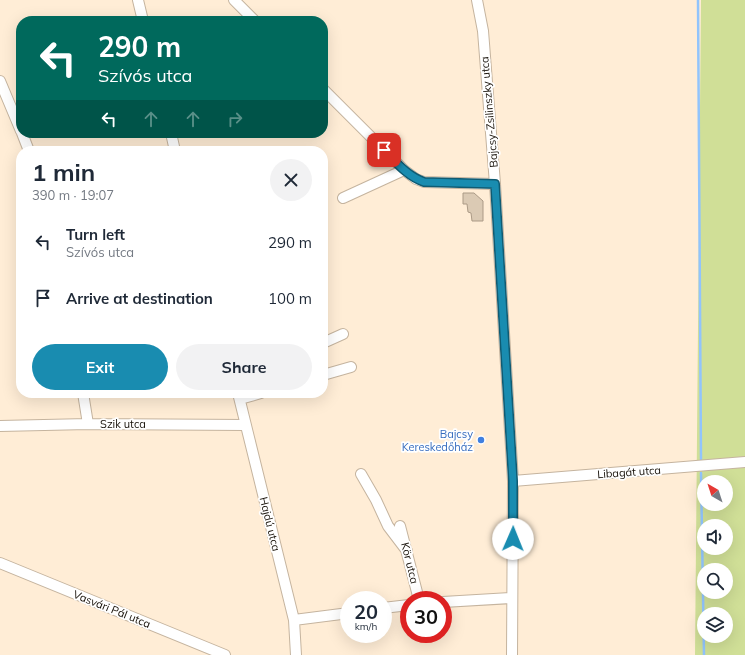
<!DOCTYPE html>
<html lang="en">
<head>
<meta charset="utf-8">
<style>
  :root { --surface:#fff; --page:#f2f2f3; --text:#1f2937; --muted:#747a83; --accent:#198cb0 }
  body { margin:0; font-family:Mulish,sans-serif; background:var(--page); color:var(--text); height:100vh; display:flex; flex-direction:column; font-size:15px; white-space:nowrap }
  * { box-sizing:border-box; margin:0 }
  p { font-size:13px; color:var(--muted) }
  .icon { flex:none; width:22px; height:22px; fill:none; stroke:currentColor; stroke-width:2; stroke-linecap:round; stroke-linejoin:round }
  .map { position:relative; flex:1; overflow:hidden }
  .side { position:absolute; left:16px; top:146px; width:312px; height:252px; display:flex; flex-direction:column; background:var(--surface); border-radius:16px; box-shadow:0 4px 16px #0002 }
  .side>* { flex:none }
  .hud { position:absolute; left:16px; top:16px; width:312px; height:122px; border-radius:16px; box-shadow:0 4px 16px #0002; background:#00695c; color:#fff; overflow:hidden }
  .needle { width:26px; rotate:321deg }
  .tools { position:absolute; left:697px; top:475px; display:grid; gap:8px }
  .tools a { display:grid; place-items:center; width:36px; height:36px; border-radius:50%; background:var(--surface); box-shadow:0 4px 16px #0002; font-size:20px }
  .speed { position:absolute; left:340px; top:591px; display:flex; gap:8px; font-size:20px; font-weight:700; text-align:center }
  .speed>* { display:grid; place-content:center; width:52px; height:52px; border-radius:50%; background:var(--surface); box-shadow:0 4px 16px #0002; line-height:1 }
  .speed small { font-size:10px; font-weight:400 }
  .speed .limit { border:6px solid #d22; background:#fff; color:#111 }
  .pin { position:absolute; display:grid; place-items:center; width:34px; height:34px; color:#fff; margin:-17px; border-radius:8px; box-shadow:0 2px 6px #0006 }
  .me { position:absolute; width:44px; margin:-22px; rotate:1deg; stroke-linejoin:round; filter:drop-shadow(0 0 3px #0008) }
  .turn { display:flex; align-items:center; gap:14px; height:84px; padding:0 16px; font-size:18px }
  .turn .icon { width:52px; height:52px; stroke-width:2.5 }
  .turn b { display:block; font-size:28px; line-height:34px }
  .lanes { display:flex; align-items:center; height:38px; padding:0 16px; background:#0003; justify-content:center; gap:20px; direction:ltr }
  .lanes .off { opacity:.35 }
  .round { display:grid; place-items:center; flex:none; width:42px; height:42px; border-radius:21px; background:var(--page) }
  .headline { display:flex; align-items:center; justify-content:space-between; height:68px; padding:0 16px }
  h1 { font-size:24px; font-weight:700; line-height:30px }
  .primary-button { display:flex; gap:8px; margin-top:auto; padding:8px 16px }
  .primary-button a { flex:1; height:46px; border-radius:24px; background:var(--accent); color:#fff; font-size:16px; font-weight:700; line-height:46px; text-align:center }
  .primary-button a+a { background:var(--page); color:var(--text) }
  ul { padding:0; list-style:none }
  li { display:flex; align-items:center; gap:12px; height:56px; padding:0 16px }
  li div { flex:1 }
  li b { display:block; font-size:15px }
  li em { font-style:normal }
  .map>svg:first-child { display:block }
  .green { fill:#d0df97; fill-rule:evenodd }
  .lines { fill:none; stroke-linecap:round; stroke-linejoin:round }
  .stream { stroke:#91c4fc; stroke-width:2.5 }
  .building { fill:#dbcab4; stroke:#ab9a86 }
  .minor-casing { stroke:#c5b49f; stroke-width:12 }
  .minor { stroke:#fff; stroke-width:10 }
  .route-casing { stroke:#105b72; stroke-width:10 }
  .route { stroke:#198cb0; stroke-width:7 }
  .shop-dot { fill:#3f7fe0; stroke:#fff; stroke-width:1.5 }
  .labels { text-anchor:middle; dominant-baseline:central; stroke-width:3.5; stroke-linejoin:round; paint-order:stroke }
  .street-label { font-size:11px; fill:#150f07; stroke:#fff }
  .shop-label { font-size:11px; fill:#366cbe; stroke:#fff; text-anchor:end }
</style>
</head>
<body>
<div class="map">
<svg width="745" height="655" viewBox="0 0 745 655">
  <rect width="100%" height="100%" fill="#ffedd6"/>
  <path class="green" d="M701 0H745V655H695ZM704 482H726V504H704ZM704 526H726V548H704ZM704 570H726V592H704ZM704 614H726V636H704Z"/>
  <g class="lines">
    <path class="stream" d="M698 0 701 459
      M701 473 704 655"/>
  </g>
  <path class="building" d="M463 193H474L483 201V221H472L471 213 468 212 467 204H463Z"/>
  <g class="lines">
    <g class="minor-casing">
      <path id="minor" d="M138 0 143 21
        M234 0 255 21
        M477 0 483 31 495 184 513 481 512 655
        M0 81 21 131
        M323 89 404 170 416 179 424 182 495 184
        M22 133 29 151
        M171 133 175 151
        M343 198 404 170
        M323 343 343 334
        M323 375 351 367
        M83 393 88 424
        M238 393 294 620 296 655
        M240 399 261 393
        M0 426 88 424 246 425
        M361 474 376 500 388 526 407 551
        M513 481 745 462
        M400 526 419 600
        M0 563 225 655
        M443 602 512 598
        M383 608 409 605
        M294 620 349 613"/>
    </g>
    <use href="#minor" class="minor"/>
  </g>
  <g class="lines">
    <g class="route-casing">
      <path id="route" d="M384 150C396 162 407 176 424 182L495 184 513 481V539"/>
    </g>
    <use href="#route" class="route"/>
  </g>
  <circle class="shop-dot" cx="481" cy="440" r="4"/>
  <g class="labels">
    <g class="street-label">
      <text transform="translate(489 112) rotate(-95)">Bajcsy-Zsilinszky utca</text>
      <text x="123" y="424">Szik utca</text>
      <text transform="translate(629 472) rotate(-4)">Libagát utca</text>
      <text transform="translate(270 524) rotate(76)">Hajdú utca</text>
      <text transform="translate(410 563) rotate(76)">Kör utca</text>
      <text transform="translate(112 609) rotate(22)">Vasvári Pál utca</text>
    </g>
    <g class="shop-label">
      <text x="473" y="434">Bajcsy<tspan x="473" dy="13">Kereskedőház</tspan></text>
    </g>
  </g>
</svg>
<div class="tools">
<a><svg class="needle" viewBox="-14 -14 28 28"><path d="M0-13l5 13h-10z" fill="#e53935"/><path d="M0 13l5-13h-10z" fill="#747a83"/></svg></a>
<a><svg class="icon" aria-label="sound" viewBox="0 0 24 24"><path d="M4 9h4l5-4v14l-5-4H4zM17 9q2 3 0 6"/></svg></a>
<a><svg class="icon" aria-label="search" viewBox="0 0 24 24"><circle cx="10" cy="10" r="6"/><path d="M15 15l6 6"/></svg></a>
<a><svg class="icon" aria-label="layers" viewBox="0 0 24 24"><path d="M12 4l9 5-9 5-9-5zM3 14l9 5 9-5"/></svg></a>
</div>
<div class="speed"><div>20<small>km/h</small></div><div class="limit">30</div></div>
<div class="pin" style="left:384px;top:150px;background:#d93025"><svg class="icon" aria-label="arrive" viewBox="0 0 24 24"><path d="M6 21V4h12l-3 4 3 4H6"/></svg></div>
<svg class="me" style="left:513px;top:539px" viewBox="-20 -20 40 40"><circle r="19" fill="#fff"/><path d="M0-13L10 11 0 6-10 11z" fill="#198cb0"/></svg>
<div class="hud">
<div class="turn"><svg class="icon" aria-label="left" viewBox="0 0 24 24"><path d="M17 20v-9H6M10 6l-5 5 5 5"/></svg><div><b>290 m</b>Szívós utca</div></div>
<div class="lanes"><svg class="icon" aria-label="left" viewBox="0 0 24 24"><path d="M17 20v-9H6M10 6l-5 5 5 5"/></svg><svg class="icon off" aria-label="ahead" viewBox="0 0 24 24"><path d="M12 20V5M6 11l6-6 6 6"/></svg><svg class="icon off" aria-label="ahead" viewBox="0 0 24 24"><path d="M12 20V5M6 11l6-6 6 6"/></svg><svg class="icon off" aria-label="right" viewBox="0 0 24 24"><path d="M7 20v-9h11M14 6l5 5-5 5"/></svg></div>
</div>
<section class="side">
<div class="headline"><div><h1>1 min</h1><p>390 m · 19:07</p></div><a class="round"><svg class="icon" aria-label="close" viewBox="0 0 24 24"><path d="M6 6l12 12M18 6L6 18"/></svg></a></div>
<ul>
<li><svg class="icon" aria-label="left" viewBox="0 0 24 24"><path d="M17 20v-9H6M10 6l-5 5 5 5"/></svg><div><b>Turn left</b><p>Szívós utca</p></div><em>290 m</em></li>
<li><svg class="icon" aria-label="arrive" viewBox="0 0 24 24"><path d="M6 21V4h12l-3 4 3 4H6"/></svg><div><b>Arrive at destination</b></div><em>100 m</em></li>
</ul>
<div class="primary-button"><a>Exit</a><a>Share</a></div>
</section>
</div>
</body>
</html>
